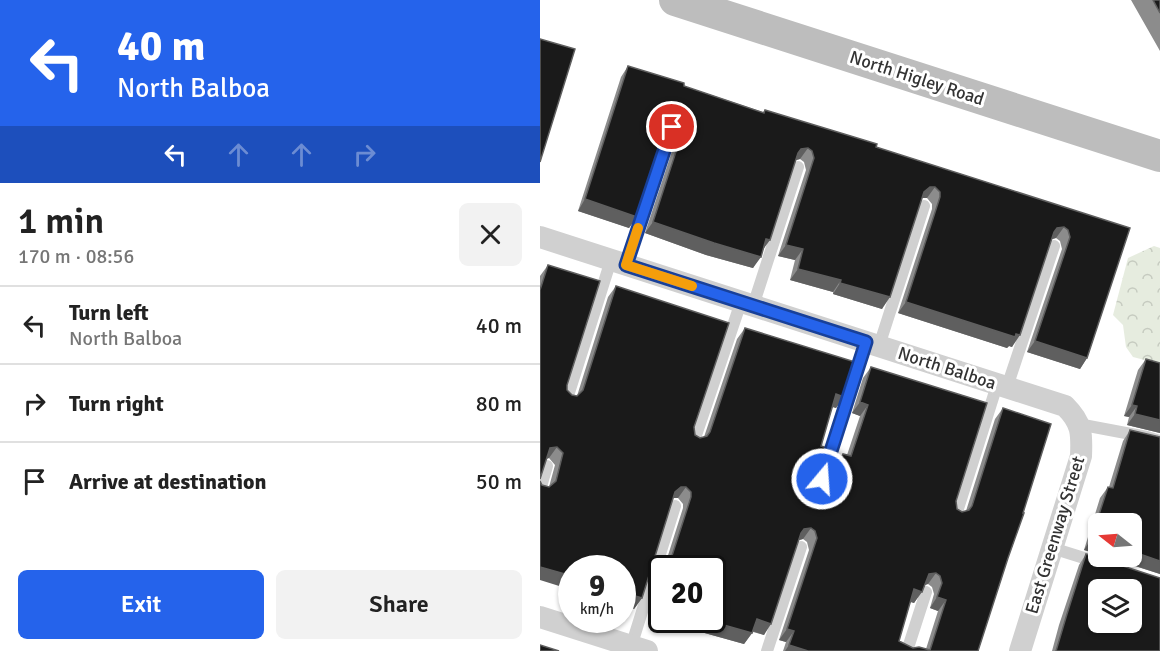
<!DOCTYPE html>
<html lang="en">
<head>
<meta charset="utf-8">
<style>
  :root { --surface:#fff; --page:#f2f2f2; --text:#222; --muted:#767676; --line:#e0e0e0; --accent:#2563eb }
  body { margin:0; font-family:Signika,sans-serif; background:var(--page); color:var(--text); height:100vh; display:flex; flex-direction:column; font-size:22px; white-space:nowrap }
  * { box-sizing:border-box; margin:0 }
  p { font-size:20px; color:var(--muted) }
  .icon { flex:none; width:33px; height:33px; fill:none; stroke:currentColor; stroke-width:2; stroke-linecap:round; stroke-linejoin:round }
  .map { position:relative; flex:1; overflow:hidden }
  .details { display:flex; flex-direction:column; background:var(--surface); width:540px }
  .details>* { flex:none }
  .banner { background:#2563eb; color:#fff; overflow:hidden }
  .needle { width:39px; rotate:287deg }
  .buttons { position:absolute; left:548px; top:513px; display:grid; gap:12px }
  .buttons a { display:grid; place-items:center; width:54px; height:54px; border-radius:9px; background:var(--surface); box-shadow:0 2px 4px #0004; font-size:30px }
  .speed { position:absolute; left:18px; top:555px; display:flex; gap:12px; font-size:30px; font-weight:700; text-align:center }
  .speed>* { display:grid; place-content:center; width:78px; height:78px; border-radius:50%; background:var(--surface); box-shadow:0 2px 4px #0004; line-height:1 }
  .speed small { font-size:15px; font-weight:400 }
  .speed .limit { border:3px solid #111; border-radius:9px; background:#fff; color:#111 }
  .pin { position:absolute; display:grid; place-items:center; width:51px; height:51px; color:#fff; margin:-26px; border:3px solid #fff; border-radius:50%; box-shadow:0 2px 6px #0007 }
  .me { position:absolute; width:66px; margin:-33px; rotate:18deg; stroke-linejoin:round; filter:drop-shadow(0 0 4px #0008) }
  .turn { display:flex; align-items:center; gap:21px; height:126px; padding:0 18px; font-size:27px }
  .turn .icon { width:78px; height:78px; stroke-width:2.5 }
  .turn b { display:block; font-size:42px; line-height:51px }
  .lanes { display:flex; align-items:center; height:57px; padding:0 18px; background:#0003; justify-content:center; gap:30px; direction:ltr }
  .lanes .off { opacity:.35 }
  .round { display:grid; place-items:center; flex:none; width:63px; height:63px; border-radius:9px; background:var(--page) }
  .summary { display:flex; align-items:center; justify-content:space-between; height:102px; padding:0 18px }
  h1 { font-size:36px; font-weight:600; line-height:45px }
  .action { display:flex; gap:12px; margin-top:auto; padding:12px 18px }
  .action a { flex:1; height:69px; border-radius:9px; background:var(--accent); color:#fff; font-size:24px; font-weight:600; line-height:69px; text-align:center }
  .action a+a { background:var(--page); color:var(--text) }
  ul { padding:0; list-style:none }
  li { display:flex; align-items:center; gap:18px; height:78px; padding:0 18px; border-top:2px solid var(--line) }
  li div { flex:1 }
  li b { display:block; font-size:22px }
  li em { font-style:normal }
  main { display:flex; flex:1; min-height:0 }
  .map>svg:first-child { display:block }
  .park { fill:url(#park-crowns) }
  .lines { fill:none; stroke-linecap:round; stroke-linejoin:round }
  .lane { stroke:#d0d0d0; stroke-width:12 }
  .street { stroke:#d0d0d0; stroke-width:22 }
  .secondary { stroke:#bdbdbd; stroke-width:32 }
  .wall { fill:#8c8c8c; fill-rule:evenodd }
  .shaded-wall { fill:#5f5f5f }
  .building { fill:#1a1a1a; stroke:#5f5f5f; stroke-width:1.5; fill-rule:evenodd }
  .route-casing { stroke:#184099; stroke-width:15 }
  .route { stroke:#2563eb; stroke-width:10 }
  .slow { stroke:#f59e0b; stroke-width:10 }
  .labels { text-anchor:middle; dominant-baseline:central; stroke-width:6; stroke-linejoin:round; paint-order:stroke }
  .street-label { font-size:18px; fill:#333; stroke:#fff }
</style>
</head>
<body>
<main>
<section class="details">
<div class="banner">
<div class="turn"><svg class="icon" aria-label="left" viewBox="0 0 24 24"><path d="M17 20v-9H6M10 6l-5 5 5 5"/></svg><div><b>40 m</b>North Balboa</div></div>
<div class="lanes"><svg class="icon" aria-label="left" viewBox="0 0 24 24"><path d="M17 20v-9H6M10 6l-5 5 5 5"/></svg><svg class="icon off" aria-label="ahead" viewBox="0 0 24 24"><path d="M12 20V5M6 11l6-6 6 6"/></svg><svg class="icon off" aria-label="ahead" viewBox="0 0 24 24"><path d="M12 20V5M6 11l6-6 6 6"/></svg><svg class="icon off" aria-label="right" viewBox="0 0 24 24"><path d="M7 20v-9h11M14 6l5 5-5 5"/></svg></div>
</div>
<div class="summary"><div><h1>1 min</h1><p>170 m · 08:56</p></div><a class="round"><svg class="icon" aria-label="close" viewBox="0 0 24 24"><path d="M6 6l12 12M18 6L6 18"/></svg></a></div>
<ul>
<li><svg class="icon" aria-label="left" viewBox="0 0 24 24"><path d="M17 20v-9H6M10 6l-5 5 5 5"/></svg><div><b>Turn left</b><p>North Balboa</p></div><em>40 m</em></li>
<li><svg class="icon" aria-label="right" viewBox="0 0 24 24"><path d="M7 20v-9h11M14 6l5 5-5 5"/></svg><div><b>Turn right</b></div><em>80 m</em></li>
<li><svg class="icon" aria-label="arrive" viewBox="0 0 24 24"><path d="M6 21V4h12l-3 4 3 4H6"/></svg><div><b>Arrive at destination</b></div><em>50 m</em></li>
</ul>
<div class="action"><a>Exit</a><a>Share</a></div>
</section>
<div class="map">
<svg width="620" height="651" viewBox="0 0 620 651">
  <defs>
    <pattern id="park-crowns" width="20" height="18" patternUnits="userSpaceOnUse" patternTransform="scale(1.5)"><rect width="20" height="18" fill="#e6ecdf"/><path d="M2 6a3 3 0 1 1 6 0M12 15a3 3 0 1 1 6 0" fill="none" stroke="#c6cbc0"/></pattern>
  </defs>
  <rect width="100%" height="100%" fill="#fff"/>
  <path class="park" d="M614 246 620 248V364L593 357 586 347 583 325 573 315 588 258Z"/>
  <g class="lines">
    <path class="lane" d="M86 265 131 127
      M213 306 258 167
      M339 346 384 206
      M467 387 514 246
      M27 399 71 260
      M538 424 607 437 620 441
      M154 441 201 302
      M282 479 326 342
      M0 490 7 466
      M416 515 457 385
      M512 548 560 563
      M90 650 135 506
      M227 651 261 547
      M367 651 386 592"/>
    <path class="street" d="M0 237 525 406C542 423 542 433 541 456L480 651
      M0 617 107 651"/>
    <path class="secondary" d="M135 0 620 156"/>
  </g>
  <path class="wall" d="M591 0H620V51Z
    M88 66 144 86 223 112 225 110 336 147 590 228 547 358 540 369 487 352 522 249 520 241 516 238 512 239 472 347 469 346 467 348 358 313 392 209V204L387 198H382L342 309 293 294V292L250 280 255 260 238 256 266 170 264 162 260 159 256 160 223 250 213 268 166 255 105 233 139 130V125L134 119H129L97 217 89 228 38 211 81 77Z
    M8 265 27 390 32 395 37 396 68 297 76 286 154 427 155 435 160 438 164 437 197 339 205 328 304 397 296 408 292 407 281 446 282 469 288 476 292 475 295 465 303 454 307 455 320 416 312 413 323 378 331 367 416 501 417 509 422 512 426 511 455 419 463 408 468 558 438 651H243L246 642 239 640 269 550 267 542 263 539 259 540 224 635 213 632 204 644 161 632 126 620H172V568H124L143 508V504L138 498H133L102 598 94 609 2 485 9 487 15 465 9 458 6 459 0 479V276ZM388 584 392 587 394 594 390 608 398 611 386 649 373 648 359 641 370 602 374 603 385 585Z
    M606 359 620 433 587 425 589 417 584 416 598 370Z
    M590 430 620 437V574L544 550 560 498 568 487H569L583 441Z
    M546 554 620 651H512L519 625 539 565Z
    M122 577V618L110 614Z"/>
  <path class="shaded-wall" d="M137 108H142L134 119H129L131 113Z
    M268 148 260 159 253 161 261 149Z
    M390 187H395L387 198H382L384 192Z
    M45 199 97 217 89 228 38 211Z
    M113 222 221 257 213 268 166 255 105 233Z
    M524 227 516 238 509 240 517 228Z
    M226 239 230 240 222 251Z
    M246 245 263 249 255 260 238 256Z
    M258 269 301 280 293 292 250 280Z
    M300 283 350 297 342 309 293 294Z
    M366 302 476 334 480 335 472 347 469 346 467 348 358 313Z
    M495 341 547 358 540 369 487 352Z
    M296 394 304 397 296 408 288 405Z
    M320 402 328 405 320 416 312 413Z
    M592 405 597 406 589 417 584 416Z
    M595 414 620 420V433L587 425Z
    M17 447 9 458 2 460 10 448Z
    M141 487H146L138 498H133L135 492Z
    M271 528 263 539 256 541 264 529Z
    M551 539 558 541V554L544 550Z
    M591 551 620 561V574L565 556H591Z
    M0 567 32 576V590L0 580Z
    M396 573 388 584 381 586 389 574Z
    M374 589 382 592 374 603 366 600Z
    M82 592 102 598 94 609 82 605Z
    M397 597 406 600 398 611 390 608Z
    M118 602 122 604V618L110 614Z
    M217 619 231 624 224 635 209 630Z
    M126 620H166L212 633 204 644 161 632Z
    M247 629 254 631 246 642 239 640Z
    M249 645 268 651H245Z"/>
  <path class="building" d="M613 0H620V13Z
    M0 39 35 49 0 162Z
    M88 66 144 83V86L224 113 225 110 337 144 336 147 590 228 547 358 495 341 530 237 528 230 524 227 517 228 514 232 480 335 476 334 475 337 366 302 400 197V192L395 187H390L384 192 350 297 300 283 301 280 258 269 263 249 246 245 274 158 272 151 268 148 261 149 258 153 230 240 226 239 221 257 174 243 113 222 147 118V114L142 108H137L131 113 97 217 45 199Z
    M8 265 60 281 27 385V390L32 395 37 396 43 390 76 286 189 323 154 427 155 435 160 438 167 436 170 432 205 328 315 362 304 397 296 394 281 446 287 448 282 469 288 476 296 473 303 454 311 456 328 405 320 402 331 367 447 403 416 501 417 509 422 512 429 510 432 506 463 408 511 424 483 513H484L468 558 438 651H268L249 645 254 631 247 629 277 538 275 531 271 528 264 529 261 533 231 624 217 619 212 633 166 620H172V568H128L151 497V492L146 487H141L135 492 102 598 82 592V568H32V576L0 567V481L2 485 9 487 16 481 23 453 17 447 10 448 0 479V290ZM396 573 400 576 402 583 397 597 406 600 390 650 379 647 373 648 359 641 374 589 382 592 389 574Z
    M606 359 620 363V420L595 414 597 406 592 405Z
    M590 430 620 437V561L591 551V524H558V541L551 539 568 487 573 488Z
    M546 554 620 578V651H516L527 614ZM558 590H591V622H558Z
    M122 591V604L118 602Z
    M0 645 19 651H0Z"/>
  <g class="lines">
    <g class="route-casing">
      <path id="route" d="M132 127 86 265 326 342 282 479"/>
    </g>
    <use href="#route" class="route"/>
    <path class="slow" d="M98 228 86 265 152 286"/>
  </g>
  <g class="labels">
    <g class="street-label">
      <text transform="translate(377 78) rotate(18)">North Higley Road</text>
      <text transform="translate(407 368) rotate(18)">North Balboa</text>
      <text transform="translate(515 535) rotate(-73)">East Greenway Street</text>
    </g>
  </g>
</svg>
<div class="buttons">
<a><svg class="needle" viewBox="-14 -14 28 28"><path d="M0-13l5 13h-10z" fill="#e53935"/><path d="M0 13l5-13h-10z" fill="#767676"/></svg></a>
<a><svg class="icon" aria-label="layers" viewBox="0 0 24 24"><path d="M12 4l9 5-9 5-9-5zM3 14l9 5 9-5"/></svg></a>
</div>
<div class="speed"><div>9<small>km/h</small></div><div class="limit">20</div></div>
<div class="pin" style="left:132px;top:127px;background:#d93025"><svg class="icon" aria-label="arrive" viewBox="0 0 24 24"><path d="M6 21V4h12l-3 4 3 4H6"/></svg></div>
<svg class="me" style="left:282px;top:479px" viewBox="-20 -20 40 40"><circle r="17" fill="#2563eb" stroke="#fff" stroke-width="3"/><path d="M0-11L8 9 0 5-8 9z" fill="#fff"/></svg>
</div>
</main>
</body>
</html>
